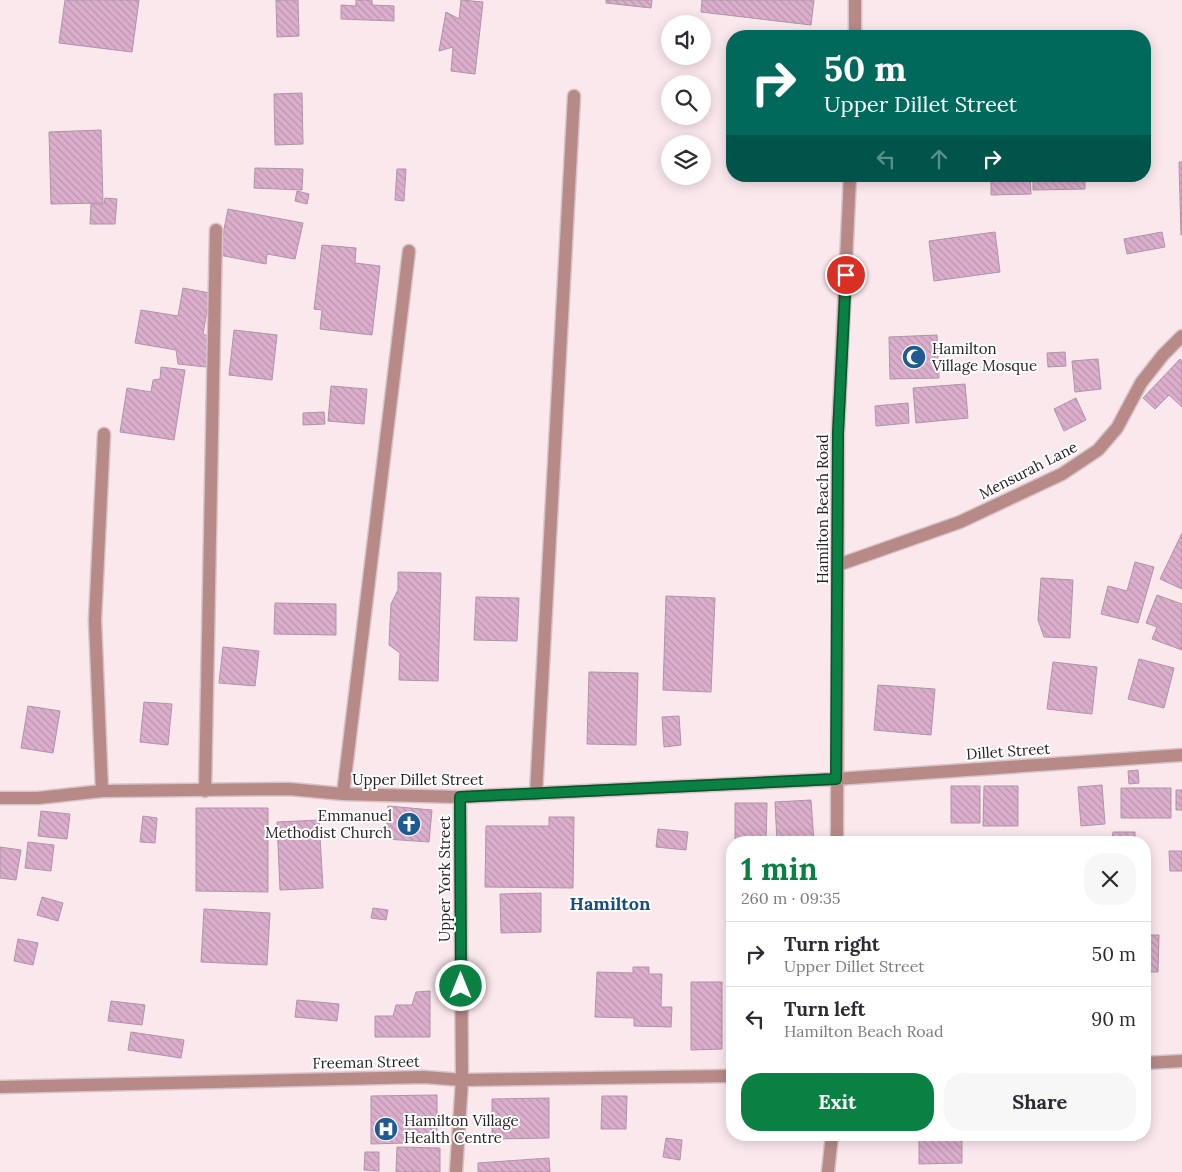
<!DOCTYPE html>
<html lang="en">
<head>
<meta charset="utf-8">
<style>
  :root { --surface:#fff; --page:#f7f7f7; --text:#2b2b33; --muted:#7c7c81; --line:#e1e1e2; --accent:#0b8043 }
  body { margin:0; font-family:Lora,serif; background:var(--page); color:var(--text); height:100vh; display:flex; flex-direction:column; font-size:19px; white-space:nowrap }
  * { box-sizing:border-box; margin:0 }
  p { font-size:16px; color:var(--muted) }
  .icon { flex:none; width:28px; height:28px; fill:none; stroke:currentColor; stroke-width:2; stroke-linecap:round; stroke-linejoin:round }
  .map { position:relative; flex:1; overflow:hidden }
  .details { position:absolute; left:726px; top:836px; width:425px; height:305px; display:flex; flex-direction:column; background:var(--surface); border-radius:20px; box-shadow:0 2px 12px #0003 }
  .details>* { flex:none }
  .banner { position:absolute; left:726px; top:30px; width:425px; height:152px; border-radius:20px; box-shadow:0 2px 12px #0003; background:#00695c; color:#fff; overflow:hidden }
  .fabs { position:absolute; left:661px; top:15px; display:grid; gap:10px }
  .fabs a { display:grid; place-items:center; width:50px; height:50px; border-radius:50%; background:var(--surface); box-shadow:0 2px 12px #0003; font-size:25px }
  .pin { position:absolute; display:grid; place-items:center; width:42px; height:42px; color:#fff; margin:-21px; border:2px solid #fff; border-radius:50%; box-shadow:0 1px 5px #0007 }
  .me { position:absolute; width:55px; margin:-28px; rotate:0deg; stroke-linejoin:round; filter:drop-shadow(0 0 4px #0008) }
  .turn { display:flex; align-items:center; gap:18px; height:105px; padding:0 15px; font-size:22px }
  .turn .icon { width:65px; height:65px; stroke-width:2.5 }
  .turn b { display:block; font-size:35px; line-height:42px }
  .lanes { display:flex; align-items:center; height:48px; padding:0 15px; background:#0003; justify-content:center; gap:25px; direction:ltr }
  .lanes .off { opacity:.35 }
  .round { display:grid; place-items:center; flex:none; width:52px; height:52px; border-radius:20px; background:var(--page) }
  .overview { display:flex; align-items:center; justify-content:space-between; height:85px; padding:0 15px }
  h1 { font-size:30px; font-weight:800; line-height:38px; color:var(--accent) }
  .cta { display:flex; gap:10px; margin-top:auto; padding:10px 15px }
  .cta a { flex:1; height:58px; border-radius:20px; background:var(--accent); color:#fff; font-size:20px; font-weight:800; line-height:58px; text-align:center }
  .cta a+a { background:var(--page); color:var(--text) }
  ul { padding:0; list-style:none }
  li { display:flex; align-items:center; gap:15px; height:65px; padding:0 15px; border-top:1px solid var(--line) }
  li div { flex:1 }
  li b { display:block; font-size:19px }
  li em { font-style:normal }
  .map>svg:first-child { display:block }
  .building { fill:url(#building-back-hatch); stroke:#ad95a5 }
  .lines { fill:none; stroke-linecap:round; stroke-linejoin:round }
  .minor-casing { stroke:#d6c4c9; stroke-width:15 }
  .minor { stroke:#b78a87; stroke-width:12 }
  .route-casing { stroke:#07532c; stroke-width:12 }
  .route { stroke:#0b8043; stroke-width:9 }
  .labels { text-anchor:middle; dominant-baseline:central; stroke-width:4; stroke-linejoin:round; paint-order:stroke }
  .poi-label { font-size:15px; fill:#2b2023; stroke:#fff; text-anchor:start }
  .street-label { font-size:15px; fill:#2b2023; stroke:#fff }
  .quarter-label { font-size:18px; font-weight:bold; fill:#164d7e; stroke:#fff }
</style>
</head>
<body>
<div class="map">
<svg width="1182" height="1172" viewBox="0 0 1182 1172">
  <defs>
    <pattern id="building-back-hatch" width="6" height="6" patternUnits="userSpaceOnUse" patternTransform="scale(1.25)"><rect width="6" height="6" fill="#dbaecc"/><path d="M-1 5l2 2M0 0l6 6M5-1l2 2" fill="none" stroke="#bc95af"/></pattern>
  </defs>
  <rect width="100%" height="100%" fill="#fbe8ed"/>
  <path class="building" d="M65 0H139L132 52 59 43Z
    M276 0H298L299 36 277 37Z
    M356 0H372V5L394 6V21L341 19V5L356 6Z
    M461 0 483 2 475 74 451 71 453 47 439 51 446 12 459 19Z
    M606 0H652L651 8 606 3Z
    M702 0H814L811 25 701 12Z
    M302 93 303 144 275 145 274 94Z
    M101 130 103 203 51 204 49 132Z
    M1179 162H1182V235H1181Z
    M255 168 303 169 302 190 254 188Z
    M397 169H406L404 201 395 200Z
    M991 176H1030L1031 194 991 195Z
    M1033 176H1085V189L1033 190Z
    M297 191 309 194 307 204 295 201Z
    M105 198 117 199 115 224H90L91 204H104Z
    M228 209 303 223 295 259 267 254 266 264 219 255Z
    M995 232 1000 272 934 281 929 241Z
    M1162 232 1165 247 1127 254 1124 239Z
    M322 245 356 248 355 263 380 266 372 335 320 329 322 310 314 309Z
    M183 288 210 293 203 334 210 337 206 367 178 364 176 350 135 343 141 310 178 316Z
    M234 330 277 335 272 380 229 375Z
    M937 335 939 378 890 379 889 337Z
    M1065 352 1066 366 1048 367 1047 353Z
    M1098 359 1101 389 1075 392 1072 361Z
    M1180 359 1182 361V407L1169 395 1155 409 1143 398Z
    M161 367 185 370 174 440 120 432 127 388 151 392 153 380 160 379Z
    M965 384 968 418 916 423 913 388Z
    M331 386 367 389 364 424 328 421Z
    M1076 398 1086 420 1064 431 1054 409Z
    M908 403 909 423 876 426 875 406Z
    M324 412 325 424 303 425V413Z
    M1182 533V589L1160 579Z
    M1135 562 1154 567 1138 623 1101 614 1108 586 1127 591Z
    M398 572 441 573 438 681 399 680 400 653 389 645 391 604 398 590Z
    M1041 578 1073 580 1070 638 1044 637 1038 620Z
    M1157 595 1182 604V650L1152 639 1157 627 1146 623Z
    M666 596 715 598 711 692 663 690Z
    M476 597 519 598 517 641 474 640Z
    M275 603 336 604V635L274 634Z
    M223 647 259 651 255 686 219 683Z
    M1139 659 1174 668 1164 708 1128 699Z
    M1053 662 1097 667 1092 714 1047 709Z
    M589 672 638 673 636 745 587 744Z
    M878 685 935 689 931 735 874 730Z
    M144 702 172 704 168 745 140 742Z
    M28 706 60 711 53 753 21 748Z
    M679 716 681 745 664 747 662 717Z
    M1138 770 1139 783 1129 784 1128 771Z
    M1102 785 1105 824 1081 826 1078 787Z
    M951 786H980V823H951Z
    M984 786H1018V826H983Z
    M1121 788H1171V818H1121Z
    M1176 790H1182V810H1176Z
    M811 800 814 842H777L775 802Z
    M735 803H767L766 842H735Z
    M388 806 432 810 429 842 386 839Z
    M196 808H268V892L196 891Z
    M41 811 70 814 67 839 38 836Z
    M143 816 157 818 155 843 140 842Z
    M549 817H574L573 888 485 887 486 826H549Z
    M319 820 323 888 280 890 277 822Z
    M658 829 688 832 686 850 656 847Z
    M1113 832H1135V842H1112Z
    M28 842 54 845 51 871 25 868Z
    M0 847 21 850 16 880 0 878Z
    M1169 851H1182V871H1170Z
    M541 893V932L501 933 500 894Z
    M42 897 63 903 58 921 37 915Z
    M373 908 388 910 386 920 371 918Z
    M204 909 270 913 267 965 201 962Z
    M1145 935H1159L1158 972H1145Z
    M18 939 38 943 33 965 14 961Z
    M633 967H649V974H662L661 1007H672L671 1027 634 1026V1018L595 1017 597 972 633 973Z
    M691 982H722V1049L691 1050Z
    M430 991V1037H375V1016H393L396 1005H412L416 992Z
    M297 1000 339 1004 337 1021 295 1017Z
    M111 1001 145 1005 142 1025 108 1021Z
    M131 1032 184 1040 181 1058 128 1050Z
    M437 1095V1142L371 1144V1096Z
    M602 1096H627L626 1129H601Z
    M549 1098V1138L492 1139V1099Z
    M919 1135H962V1163L919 1164Z
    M666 1138 682 1140 680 1160 663 1157Z
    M397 1147 440 1148V1172H396Z
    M365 1152H379V1171L364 1170Z
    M549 1158 550 1172H478V1163Z"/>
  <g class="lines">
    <g class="minor-casing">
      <path id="minor" d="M855 0V36
        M838 565 960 522 1062 474 1098 450 1117 428 1141 383 1163 355 1182 336
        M102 791 95 620 104 434
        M205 791 216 230
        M343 794 409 251
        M536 794 574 96
        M0 798H38L102 791 289 789 343 794 460 797 836 779 1182 755
        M837 842 838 433 850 176
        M1145 1063 1182 1061
        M0 1087 424 1077 462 1080 732 1076
        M456 1172 462 1080 460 797
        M828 1172 832 1135"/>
    </g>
    <use href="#minor" class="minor"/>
  </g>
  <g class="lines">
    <g class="route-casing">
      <path id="route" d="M461 986 460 797 836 779 838 433 846 275"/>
    </g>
    <use href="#route" class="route"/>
  </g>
  <defs>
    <g id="mosque-disc" transform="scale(1.25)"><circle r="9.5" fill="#1f5a91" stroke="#fff"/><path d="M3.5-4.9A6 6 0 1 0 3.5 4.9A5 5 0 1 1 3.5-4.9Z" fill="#fff"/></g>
    <g id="church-disc" transform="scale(1.25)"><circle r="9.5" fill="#1f5a91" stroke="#fff"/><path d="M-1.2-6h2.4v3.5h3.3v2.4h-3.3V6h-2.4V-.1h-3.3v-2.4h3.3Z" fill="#fff"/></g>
    <g id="hospital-disc" transform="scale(1.25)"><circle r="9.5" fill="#1f5a91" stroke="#fff"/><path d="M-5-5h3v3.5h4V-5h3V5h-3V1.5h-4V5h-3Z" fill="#fff"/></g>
  </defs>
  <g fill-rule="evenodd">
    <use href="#mosque-disc" x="914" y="357"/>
    <use href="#church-disc" x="409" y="824"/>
    <use href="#hospital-disc" x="386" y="1129"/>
  </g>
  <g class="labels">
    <g class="poi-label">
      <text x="932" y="348">Hamilton<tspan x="932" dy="17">Village Mosque</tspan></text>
      <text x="392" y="815" text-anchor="end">Emmanuel<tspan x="392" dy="17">Methodist Church</tspan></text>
      <text x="404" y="1120">Hamilton Village<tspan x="404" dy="17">Health Centre</tspan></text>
    </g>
    <g class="street-label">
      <text transform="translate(1028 470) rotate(-27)">Mensurah Lane</text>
      <text transform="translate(822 509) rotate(-90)">Hamilton Beach Road</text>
      <text transform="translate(1008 751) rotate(-4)">Dillet Street</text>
      <text x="418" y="779">Upper Dillet Street</text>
      <text transform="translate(444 879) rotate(-90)">Upper York Street</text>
      <text transform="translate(366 1062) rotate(-1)">Freeman Street</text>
    </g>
    <g class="quarter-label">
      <text x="610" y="903">Hamilton</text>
    </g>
  </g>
</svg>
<div class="fabs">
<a><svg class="icon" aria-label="sound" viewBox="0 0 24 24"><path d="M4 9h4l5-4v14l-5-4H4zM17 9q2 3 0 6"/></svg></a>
<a><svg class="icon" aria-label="search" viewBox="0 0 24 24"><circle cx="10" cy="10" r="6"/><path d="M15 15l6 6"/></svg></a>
<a><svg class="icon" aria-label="layers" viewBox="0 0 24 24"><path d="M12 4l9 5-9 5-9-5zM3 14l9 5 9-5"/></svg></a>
</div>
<div class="pin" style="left:846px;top:275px;background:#d93025"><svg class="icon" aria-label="arrive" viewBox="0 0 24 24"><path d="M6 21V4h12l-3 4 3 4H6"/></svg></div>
<svg class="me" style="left:461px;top:986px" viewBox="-20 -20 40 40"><circle r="17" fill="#0b8043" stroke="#fff" stroke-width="3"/><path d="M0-11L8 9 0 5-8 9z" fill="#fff"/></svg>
<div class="banner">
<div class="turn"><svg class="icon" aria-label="right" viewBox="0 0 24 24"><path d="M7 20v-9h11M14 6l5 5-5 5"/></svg><div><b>50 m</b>Upper Dillet Street</div></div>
<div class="lanes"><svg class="icon off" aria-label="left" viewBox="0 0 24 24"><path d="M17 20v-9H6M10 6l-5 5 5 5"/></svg><svg class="icon off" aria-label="ahead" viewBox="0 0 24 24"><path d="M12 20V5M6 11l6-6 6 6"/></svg><svg class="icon" aria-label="right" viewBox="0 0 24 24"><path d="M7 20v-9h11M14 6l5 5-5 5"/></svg></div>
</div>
<section class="details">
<div class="overview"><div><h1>1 min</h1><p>260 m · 09:35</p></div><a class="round"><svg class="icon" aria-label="close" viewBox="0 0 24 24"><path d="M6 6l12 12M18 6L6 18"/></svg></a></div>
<ul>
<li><svg class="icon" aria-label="right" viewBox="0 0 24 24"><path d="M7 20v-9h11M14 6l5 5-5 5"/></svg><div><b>Turn right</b><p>Upper Dillet Street</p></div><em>50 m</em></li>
<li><svg class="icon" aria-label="left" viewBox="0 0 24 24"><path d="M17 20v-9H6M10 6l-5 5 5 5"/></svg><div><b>Turn left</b><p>Hamilton Beach Road</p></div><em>90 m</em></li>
</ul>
<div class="cta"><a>Exit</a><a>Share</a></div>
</section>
</div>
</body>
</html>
